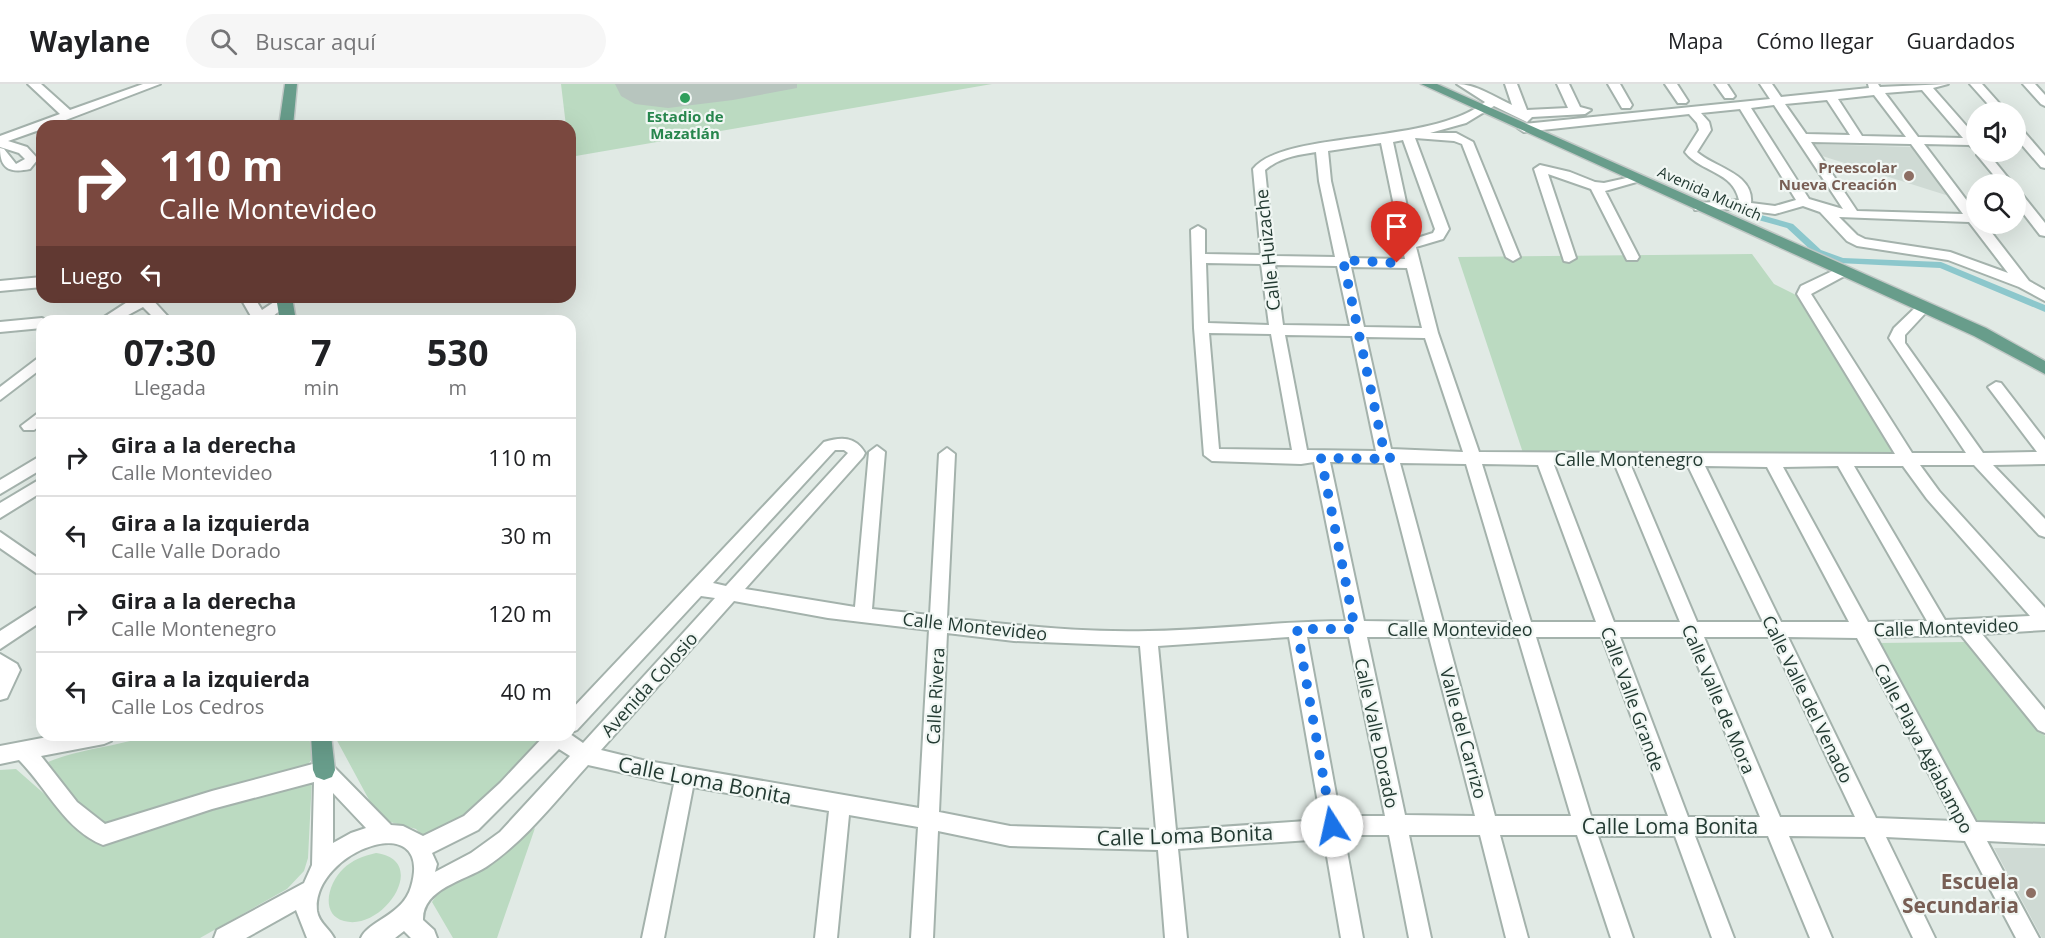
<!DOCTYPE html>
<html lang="es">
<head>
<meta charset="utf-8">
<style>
  :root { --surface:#fff; --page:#f6f6f6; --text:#202124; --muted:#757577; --line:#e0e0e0 }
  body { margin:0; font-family:"Open Sans",sans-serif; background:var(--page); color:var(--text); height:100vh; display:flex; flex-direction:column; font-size:22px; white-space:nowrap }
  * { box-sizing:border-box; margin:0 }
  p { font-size:20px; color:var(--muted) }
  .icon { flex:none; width:33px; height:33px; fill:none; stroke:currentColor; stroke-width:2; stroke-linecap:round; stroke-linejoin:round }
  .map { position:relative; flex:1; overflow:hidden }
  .sheet { position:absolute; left:36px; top:231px; width:540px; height:426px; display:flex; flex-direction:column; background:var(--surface); border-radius:18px; box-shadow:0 6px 24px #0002 }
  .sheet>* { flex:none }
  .guide { position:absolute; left:36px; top:36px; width:540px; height:183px; border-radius:18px; box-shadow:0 6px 24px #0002; background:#7a483f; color:#fff; overflow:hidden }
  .controls { position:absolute; left:1966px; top:18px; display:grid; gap:12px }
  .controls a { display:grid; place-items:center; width:60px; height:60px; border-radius:50%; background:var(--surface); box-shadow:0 6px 24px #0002; font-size:30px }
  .pin { position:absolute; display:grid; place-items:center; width:51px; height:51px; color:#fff; margin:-62px -26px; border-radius:50% 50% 50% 0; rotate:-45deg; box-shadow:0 0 6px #0007 }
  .pin .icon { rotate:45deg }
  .me { position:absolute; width:66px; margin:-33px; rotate:350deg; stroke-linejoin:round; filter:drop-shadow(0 0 4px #0008) }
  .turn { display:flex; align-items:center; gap:21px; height:126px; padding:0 24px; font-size:27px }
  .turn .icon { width:78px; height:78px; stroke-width:2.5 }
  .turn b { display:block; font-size:42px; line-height:51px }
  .then { display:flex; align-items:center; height:57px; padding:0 24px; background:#0003; gap:12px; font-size:22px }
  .eta { display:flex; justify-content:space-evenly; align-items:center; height:102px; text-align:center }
  .eta b { font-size:36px; font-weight:700; line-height:42px }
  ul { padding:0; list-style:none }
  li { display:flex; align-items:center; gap:18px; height:78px; padding:0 24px; border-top:2px solid var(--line) }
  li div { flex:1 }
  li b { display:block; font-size:22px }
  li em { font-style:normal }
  header { display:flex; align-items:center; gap:36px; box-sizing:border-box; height:84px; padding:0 30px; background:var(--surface); border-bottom:2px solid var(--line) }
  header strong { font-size:28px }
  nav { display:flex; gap:33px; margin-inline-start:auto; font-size:21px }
  .search { width:420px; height:54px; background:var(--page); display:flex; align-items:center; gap:15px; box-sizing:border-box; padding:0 21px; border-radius:33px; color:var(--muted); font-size:22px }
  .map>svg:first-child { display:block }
  .built { fill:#cfdad4 }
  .green { fill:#bbdac1 }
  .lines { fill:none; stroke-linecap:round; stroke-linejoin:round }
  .canal { fill:#8cc7cc; fill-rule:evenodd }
  .building { fill:#b7c5be }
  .minor-casing { stroke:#a4b2ac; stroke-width:4 }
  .major-casing { stroke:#c1c8c6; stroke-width:3 }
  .minor { fill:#fff; fill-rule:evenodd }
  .major { fill:#689d8b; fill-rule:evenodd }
  .route { stroke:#1a73e8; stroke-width:10; stroke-dasharray:0 18 }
  .leisure-dot { fill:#2e9e5b; stroke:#f1f7f4; stroke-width:2 }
  .education-dot { fill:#8d6e63; stroke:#f1f7f4; stroke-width:2 }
  .labels { text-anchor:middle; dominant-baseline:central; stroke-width:4.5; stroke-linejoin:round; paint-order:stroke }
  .far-leisure-label { font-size:15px; font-weight:bold; fill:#27864d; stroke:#f1f7f4 }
  .far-education-label { font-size:15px; font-weight:bold; fill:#785e54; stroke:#f1f7f4; text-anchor:end }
  .far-street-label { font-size:15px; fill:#233a32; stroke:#f1f7f4 }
  .street-label { font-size:18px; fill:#233a32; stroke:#f1f7f4 }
  .near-street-label { font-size:21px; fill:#233a32; stroke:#f1f7f4 }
  .near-education-label { font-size:21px; font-weight:bold; fill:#785e54; stroke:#f1f7f4; text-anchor:end }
</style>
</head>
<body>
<header>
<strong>Waylane</strong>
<div class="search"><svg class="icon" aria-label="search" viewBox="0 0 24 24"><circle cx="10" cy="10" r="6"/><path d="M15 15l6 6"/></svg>Buscar aquí</div>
<nav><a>Mapa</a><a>Cómo llegar</a><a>Guardados</a></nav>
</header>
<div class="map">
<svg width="2045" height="854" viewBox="0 0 2045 854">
  <rect width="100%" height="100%" fill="#e1eae5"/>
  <path class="built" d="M1812 60 1913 63 1949 112 1819 71Z
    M1994 764H2045V854H2042Z"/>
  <path class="green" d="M561 0H992L570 73V42H566Z
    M1752 170 1774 200 1798 212 1898 369 1524 372 1458 173Z
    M1967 558 2045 652V740H1971L1877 559Z
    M151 651H309L312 675 302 688 104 744 77 719 48 678C83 664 115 663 151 651Z
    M334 651H532L540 659 480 722 458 738 423 753 416 745 390 738 374 725Z
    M16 685 99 758 312 694 308 774 304 787 287 805 200 854H0V686Z
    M535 744 497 854H453L432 818 441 805 474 788Z
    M376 769C431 776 383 848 344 837 319 830 329 798 343 785 352 776 363 772 376 769Z"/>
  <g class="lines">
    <path class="canal" d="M1754 129 1793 140 1821 166 1843 174 1941 178 2045 221V228L1940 184 1838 179 1815 170 1787 144 1751 134V130Z"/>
  </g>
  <path class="building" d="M615 0H797V4L733 16 668 24 635 20 621 12Z"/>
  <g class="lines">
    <g class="minor-casing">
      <path id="minor" d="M28 0H41L70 26 143 0H160L50 42H42V45L8 57 27 63 38 75 30 85C11 89 0 86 0 64L4 65 16 80 25 75 19 69 0 63V52L60 30Z
        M1457 0C1476 0 1494 13 1512 21L1505 0H1517L1527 26 1568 24 1557 0H1569L1580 23 1591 26 1585 30 1532 33 1527 38 1494 22 1466 39 1430 49H1456L1473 58 1520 173 1513 177 1506 173 1462 60 1454 57 1415 54 1449 145 1443 155 1416 163 1438 249 1479 368 1895 370 1797 210 1801 202 1843 182 1848 184V190L1811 210 1912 369H1966L1889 254 1894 244 1919 220 1924 218 1931 223 1905 251V259L1983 369 2037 368 1991 307 1988 303 1996 298 2001 299 2045 356V380L1993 381 2045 435V453L2039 451 1974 381H1920L1939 407 2045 524V546L1982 550 2045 626V649L2038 646 1961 551 1876 553 1976 738 2045 740V760L1987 757 2039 854H2016L1965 757 1886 753 1935 854H1913L1865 753 1789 752 1832 854H1810L1768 752H1695L1734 854H1712L1675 752H1598L1633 854H1611L1577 751H1500L1528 854H1506L1480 751H1409L1431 854H1409L1389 751H1344L1363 854H1341L1324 755 1178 765 1187 854H1165L1158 766 1010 762 938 747 933 854H911L918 743 849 731 837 854H815L829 727 693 703 664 854H642L674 700 588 681C556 716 526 756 486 783 464 797 422 805 423 836L434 846 437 854H411L404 847 395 854H361C368 837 403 831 411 803 435 722 311 767 317 827 319 839 329 844 334 854H307L296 826 246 854H214L217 846 304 799 312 781 314 698 212 725 103 761C65 746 47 704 19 676L0 680V662L58 651H114L111 657 104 660 41 672 77 718 105 740 212 707 324 677 331 680 391 741 403 742 423 752 464 732 500 699 545 651 570 650 583 659 715 514 701 512 577 646 570 649V627L824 358C841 353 855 352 865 369L863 373 745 505 855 523 869 368 877 362 885 368 872 525 930 531 939 370 947 364 955 370 947 534C1014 541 1082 549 1149 547 1215 546 1280 537 1346 537L1314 378 1301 380 1212 377 1204 371 1194 244 1191 146 1198 142 1205 146V170L1261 171 1253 85C1284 46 1429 62 1485 18ZM1403 56 1435 145 1433 149 1414 155 1393 58ZM1381 59 1405 175 1349 174 1331 97 1328 67ZM1316 68 1319 97 1335 173 1274 172 1265 86C1280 73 1298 71 1316 68ZM1206 179 1261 180 1269 241 1208 239ZM1275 181 1337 182 1350 242 1283 241ZM1351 183 1407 184 1422 244 1364 243ZM1209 249 1271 250 1292 366 1219 365ZM1285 251 1352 252 1376 367 1307 366ZM1366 253 1425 254 1463 368 1391 365ZM835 366H844L848 369 726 502 713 499ZM1330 378 1384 379 1425 538 1364 537ZM1400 379 1466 380 1513 538H1443ZM1482 380 1538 381 1596 538H1531ZM1554 381H1615L1680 538H1614ZM1631 382H1688L1763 538H1697ZM1705 382 1767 383 1849 538H1781ZM1838 382 1927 537 1868 538 1783 383ZM1854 382H1903L1927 415 2030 532 1945 536ZM734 517 828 534 929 546 919 724 642 676 601 666ZM947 549 1014 557 1140 562 1156 746 1010 742 939 728ZM1289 553 1321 736 1176 746 1158 562ZM1307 553H1349L1385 732H1340ZM1367 553H1429L1475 732 1405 731ZM1447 553H1518L1571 732H1495ZM1536 553H1602L1668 732H1591ZM1620 553H1686L1760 733H1688ZM1704 553H1770L1855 733H1780ZM1788 553 1857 554 1954 737 1876 734ZM559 665 570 672 500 748 471 769 435 788 437 780 432 769 478 746ZM333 709 366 744 351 749 333 759Z
        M1608 0H1620L1632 21 1630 24H1622Z
        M1665 0H1677L1688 17 1686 19H1678Z
        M1715 0H1727L1735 12 1733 14H1725Z
        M1760 0H1772L1781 13 1869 4 1868 0H1878L1880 3 1948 0 1933 4 1977 54V68H1987L2013 100H2001L1977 71V66L1969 61 1924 60 1977 130V140H1985L2029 197 2045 206V217L2019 203 1948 176 1857 162 1847 157 1820 128 1803 122 1775 130 1738 125 1695 126 1694 123 1700 119 1739 116C1733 87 1700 88 1685 68L1699 46 1697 39 1689 30 1524 48 1518 44 1524 40 1770 15ZM1922 6 1963 54 1918 53 1885 9ZM1874 11 1906 53 1862 52 1838 15ZM1827 16 1850 51 1806 50 1785 20ZM1774 21 1843 125 1809 115 1751 24ZM1740 25 1796 116 1775 122 1751 119C1754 89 1713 83 1697 68L1711 46 1709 38 1701 29ZM1811 58 1911 60 1963 130 1857 127ZM1839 133 1969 138 2008 189 1950 168 1865 155 1857 151Z
        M1970 0H1982L2007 28H1995Z
        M2023 0H2035L2045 11V22L2041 20Z
        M2016 42 2020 43 2045 72V84L2041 83 2016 54Z
        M1540 81 1570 88 1595 98 1604 99 1640 91V97L1605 107 1639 173 1637 176H1627L1591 105 1548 90 1576 174 1569 178 1564 177 1534 85Z
        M2016 108 2021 109 2045 139V152L2040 151 2016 120Z
        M42 193V203L0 207V197Z
        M135 213H150L172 237H157L143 223 117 237H98Z
        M240 213H254L262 226 280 214 288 213 292 217 267 237H250L252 234Z
        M42 234 48 237H42V244L0 248V238Z
        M42 271V284L0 316V303Z
        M42 326V340L34 346H24L21 342Z
        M42 371V385L0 410V396Z
        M42 394V408L0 434V419Z
        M0 448 42 477V493L0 464Z
        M42 520V537L0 565V547Z
        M0 570 17 580 20 586 7 614 0 616Z"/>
    </g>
    <g class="major-casing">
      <path id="major" d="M285 0H297L293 42H279Z
        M1421 0H1437L1986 244 2045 277V290L1974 252Z
        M276 213H292L296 237H280Z
        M311 651H331L335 686 332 693 324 696 316 693 313 686Z"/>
    </g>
    <use href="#minor" class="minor"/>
    <use href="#major" class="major"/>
  </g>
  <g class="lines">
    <path class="route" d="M1332 742 1297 545H1355L1321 374 1391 375 1384 367 1343 176 1397 179"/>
  </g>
  <circle class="leisure-dot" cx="685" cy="14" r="6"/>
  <g class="education-dot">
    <circle cx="1909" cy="92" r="6"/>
    <circle cx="2031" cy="809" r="6"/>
  </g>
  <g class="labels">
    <g class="far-leisure-label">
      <text x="685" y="32">Estadio de<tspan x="685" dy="17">Mazatlán</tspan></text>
    </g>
    <g class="far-education-label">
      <text x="1897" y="83">Preescolar<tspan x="1897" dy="17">Nueva Creación</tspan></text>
    </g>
    <g class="far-street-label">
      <text transform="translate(1710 109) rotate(24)">Avenida Munich</text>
    </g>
    <g class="street-label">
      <text transform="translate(1267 166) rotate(-96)">Calle Huizache</text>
      <text x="1629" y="375">Calle Montenegro</text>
      <text transform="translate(975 542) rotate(6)">Calle Montevideo</text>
      <text transform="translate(1946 543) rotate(-2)">Calle Montevideo</text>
      <text x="1460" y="545">Calle Montevideo</text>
      <text transform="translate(649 600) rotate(-48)">Avenida Colosio</text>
      <text transform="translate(935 612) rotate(-87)">Calle Rivera</text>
      <text transform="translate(1633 615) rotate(70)">Calle Valle Grande</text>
      <text transform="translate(1719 615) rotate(67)">Calle Valle de Mora</text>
      <text transform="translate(1808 615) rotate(64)">Calle Valle del Venado</text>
      <text transform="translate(1377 649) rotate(78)">Calle Valle Dorado</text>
      <text transform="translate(1464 649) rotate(75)">Valle del Carrizo</text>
      <text transform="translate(1924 664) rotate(62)">Calle Playa Agiabampo</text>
    </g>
    <g class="near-street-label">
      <text transform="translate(705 696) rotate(11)">Calle Loma Bonita</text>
      <text x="1670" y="742">Calle Loma Bonita</text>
      <text transform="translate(1185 751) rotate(-2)">Calle Loma Bonita</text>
    </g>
    <g class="near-education-label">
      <text x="2019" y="797">Escuela<tspan x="2019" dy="24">Secundaria</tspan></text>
    </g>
  </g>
</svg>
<div class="controls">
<a><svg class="icon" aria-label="sound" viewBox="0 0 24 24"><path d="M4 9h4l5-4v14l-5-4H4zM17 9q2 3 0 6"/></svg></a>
<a><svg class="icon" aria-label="search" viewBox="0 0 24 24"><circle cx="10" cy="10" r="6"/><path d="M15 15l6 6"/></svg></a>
</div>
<div class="pin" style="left:1397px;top:179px;background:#d93025"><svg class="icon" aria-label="arrive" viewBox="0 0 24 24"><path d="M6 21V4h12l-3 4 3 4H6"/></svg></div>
<svg class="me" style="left:1332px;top:742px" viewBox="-20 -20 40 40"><circle r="19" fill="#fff"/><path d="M0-13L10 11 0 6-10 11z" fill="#1a73e8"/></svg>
<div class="guide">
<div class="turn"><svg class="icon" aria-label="right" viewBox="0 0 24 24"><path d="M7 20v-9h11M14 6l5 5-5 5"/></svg><div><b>110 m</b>Calle Montevideo</div></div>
<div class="then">Luego<svg class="icon" aria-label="left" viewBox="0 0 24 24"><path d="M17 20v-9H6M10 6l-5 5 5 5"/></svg></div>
</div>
<section class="sheet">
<div class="eta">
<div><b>07:30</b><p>Llegada</p></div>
<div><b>7</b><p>min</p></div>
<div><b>530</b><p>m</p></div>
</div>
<ul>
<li><svg class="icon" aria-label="right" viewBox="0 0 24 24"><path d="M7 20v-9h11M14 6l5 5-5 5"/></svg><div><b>Gira a la derecha</b><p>Calle Montevideo</p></div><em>110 m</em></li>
<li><svg class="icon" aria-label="left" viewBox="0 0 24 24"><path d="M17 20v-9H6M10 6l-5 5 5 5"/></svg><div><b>Gira a la izquierda</b><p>Calle Valle Dorado</p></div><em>30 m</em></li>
<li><svg class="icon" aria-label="right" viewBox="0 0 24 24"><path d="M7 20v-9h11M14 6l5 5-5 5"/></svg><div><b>Gira a la derecha</b><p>Calle Montenegro</p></div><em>120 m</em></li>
<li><svg class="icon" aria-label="left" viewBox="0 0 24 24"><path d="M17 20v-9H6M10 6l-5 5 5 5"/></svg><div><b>Gira a la izquierda</b><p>Calle Los Cedros</p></div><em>40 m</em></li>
</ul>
</section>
</div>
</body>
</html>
